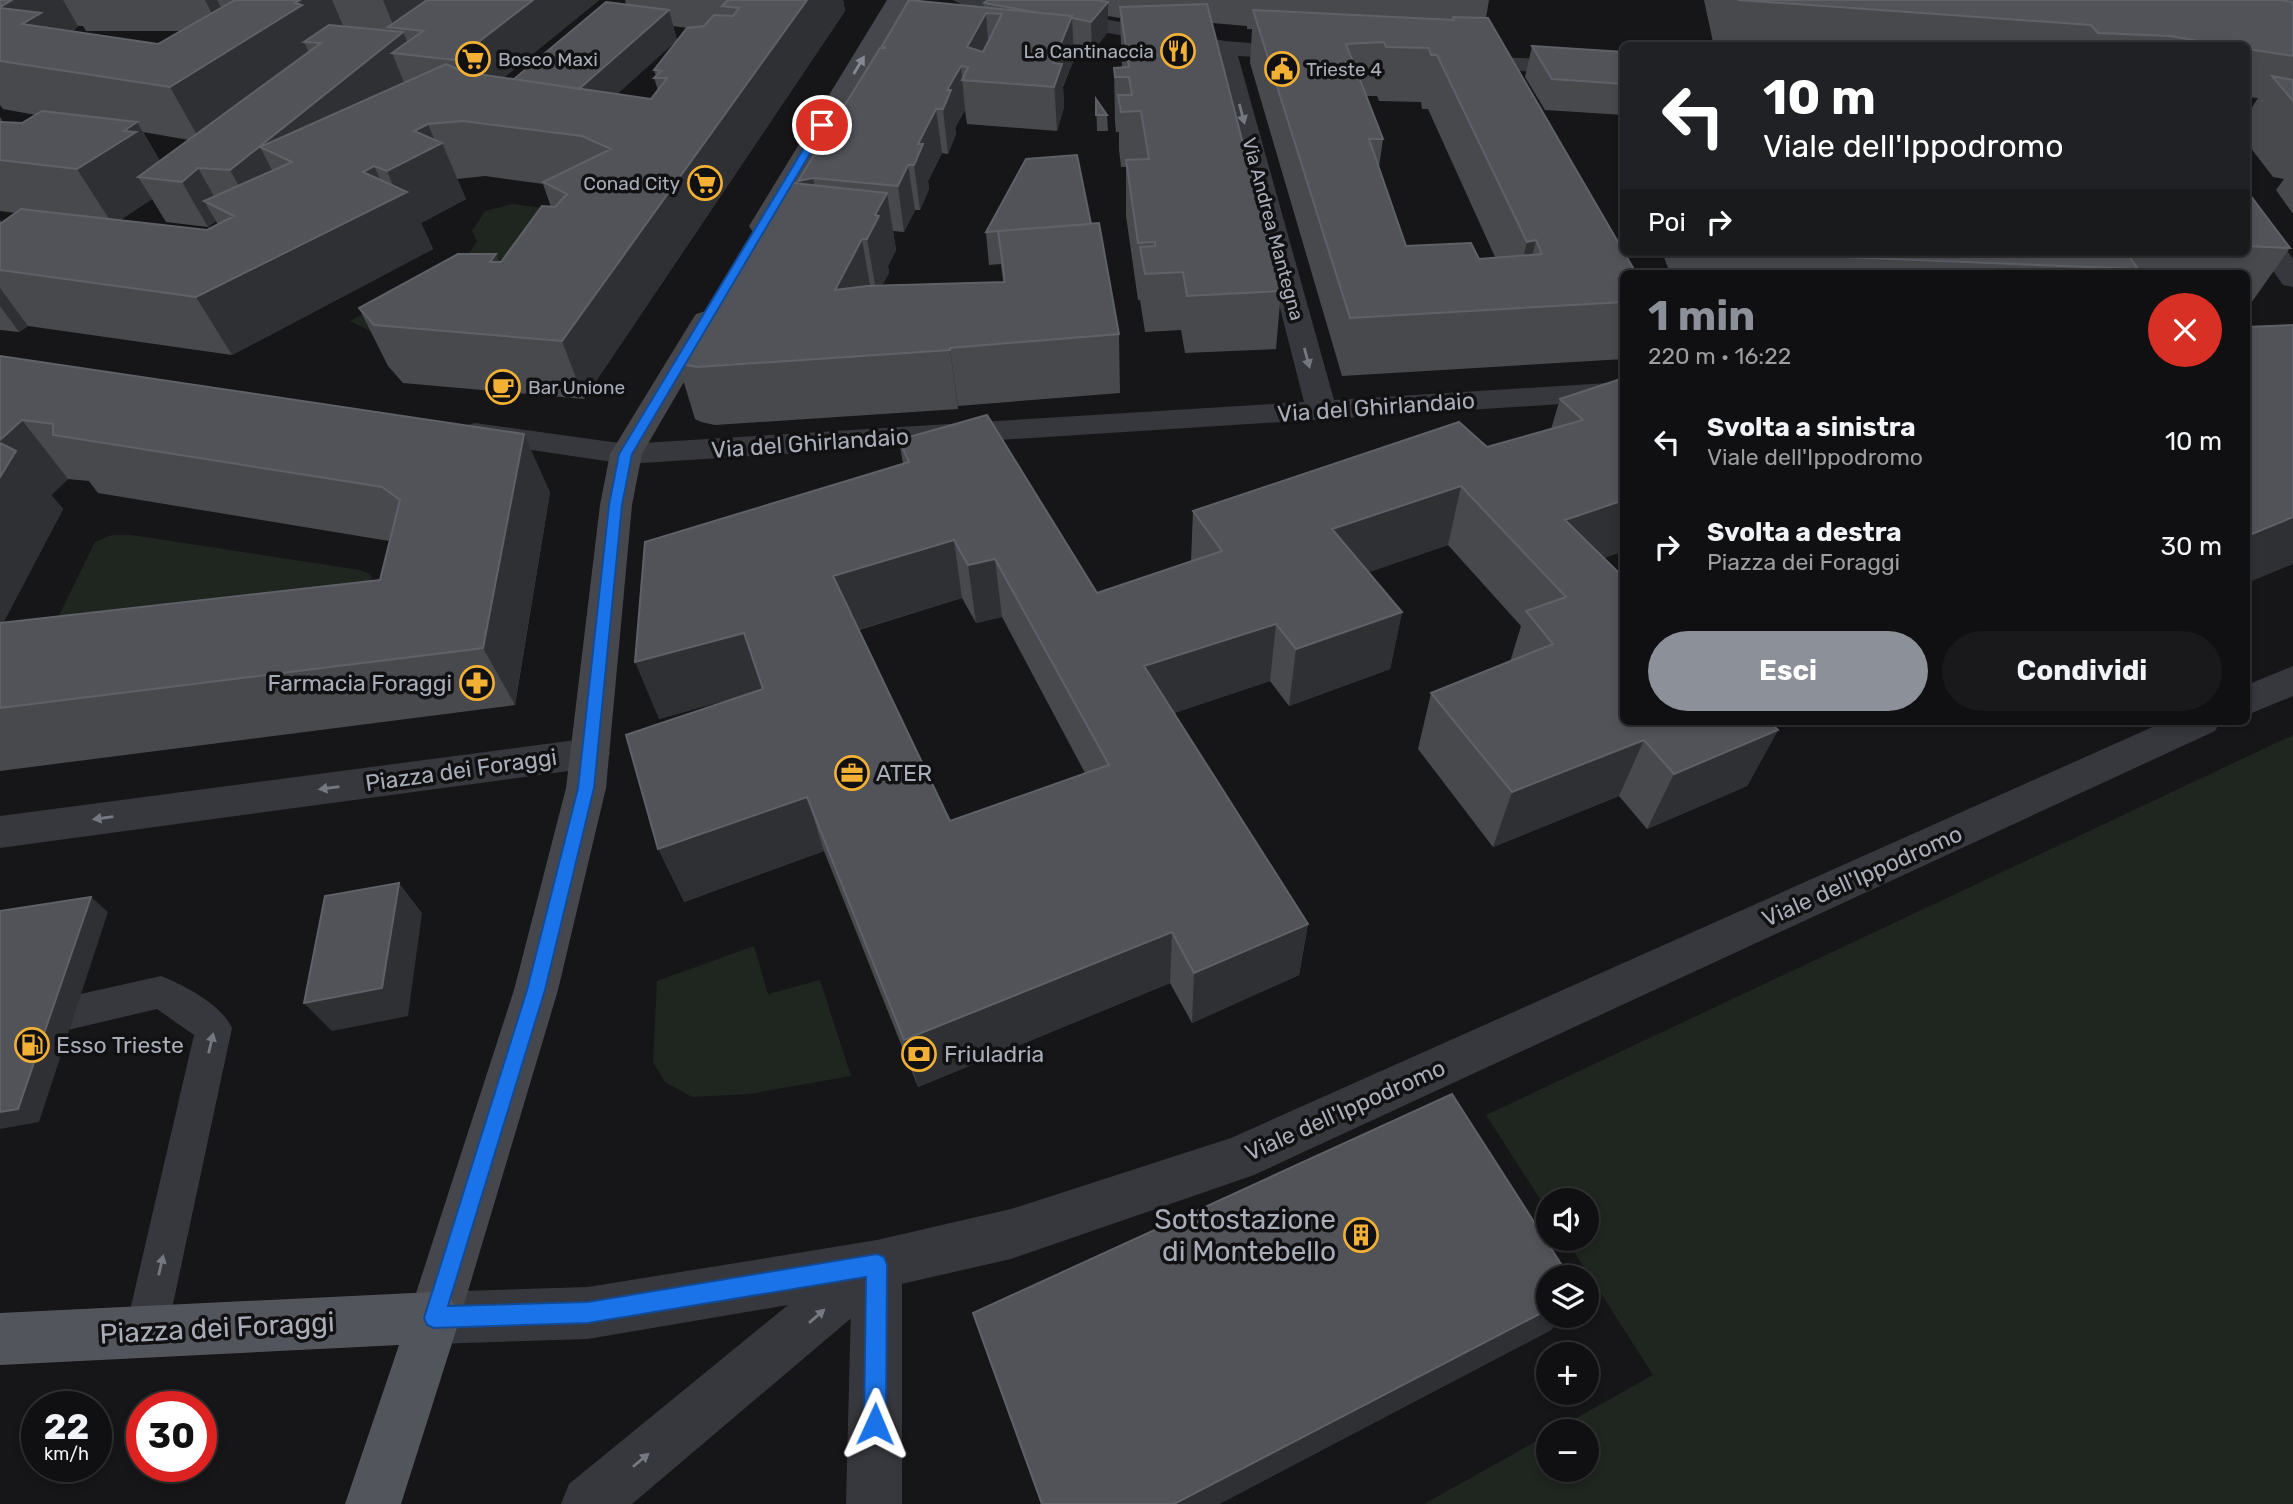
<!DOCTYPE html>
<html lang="it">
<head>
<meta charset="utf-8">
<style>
  :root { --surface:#101012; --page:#19191b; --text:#f1f3f6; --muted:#9c9d9f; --line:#303032; --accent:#8c9099 }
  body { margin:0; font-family:Rubik,sans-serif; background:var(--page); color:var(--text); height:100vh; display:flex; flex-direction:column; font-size:26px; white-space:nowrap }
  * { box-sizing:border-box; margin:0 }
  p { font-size:23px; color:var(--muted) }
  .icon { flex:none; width:38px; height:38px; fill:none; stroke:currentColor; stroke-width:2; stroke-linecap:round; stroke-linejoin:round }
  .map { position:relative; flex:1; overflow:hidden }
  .side { position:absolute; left:1620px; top:270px; width:630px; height:455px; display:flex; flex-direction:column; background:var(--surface); border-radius:10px; box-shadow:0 4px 10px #0003,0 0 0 2px var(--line) }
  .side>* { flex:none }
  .guide { position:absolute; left:1620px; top:42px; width:630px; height:214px; border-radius:10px; box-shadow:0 4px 10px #0003,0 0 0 2px var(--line); background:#202124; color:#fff; overflow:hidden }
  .fabs { position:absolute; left:1536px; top:1188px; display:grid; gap:14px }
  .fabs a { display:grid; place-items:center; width:63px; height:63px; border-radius:50%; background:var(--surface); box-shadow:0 4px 10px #0003,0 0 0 2px var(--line); font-size:35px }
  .speed { position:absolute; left:21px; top:1391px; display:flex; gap:14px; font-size:35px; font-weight:700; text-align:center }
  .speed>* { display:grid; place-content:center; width:91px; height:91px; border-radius:50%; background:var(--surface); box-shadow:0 4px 10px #0003,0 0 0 2px var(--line); line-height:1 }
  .speed small { font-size:18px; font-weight:400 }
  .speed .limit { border:10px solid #d22; background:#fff; color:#111 }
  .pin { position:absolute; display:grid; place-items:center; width:60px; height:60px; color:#fff; margin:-30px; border:4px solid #fff; border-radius:50%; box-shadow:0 2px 7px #0007 }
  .me { position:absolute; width:77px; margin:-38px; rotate:1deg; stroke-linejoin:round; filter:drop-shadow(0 0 5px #0008) }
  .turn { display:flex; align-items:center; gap:24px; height:147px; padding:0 28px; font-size:32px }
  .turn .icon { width:91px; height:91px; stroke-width:2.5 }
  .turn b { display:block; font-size:49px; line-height:60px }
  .then { display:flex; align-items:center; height:66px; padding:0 28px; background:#0003; gap:14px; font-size:26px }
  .round { display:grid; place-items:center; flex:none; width:74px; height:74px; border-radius:37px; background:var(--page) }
  .summary { display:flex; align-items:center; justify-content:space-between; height:119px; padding:0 28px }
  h1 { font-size:42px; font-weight:700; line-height:52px; color:var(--accent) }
  .button { display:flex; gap:14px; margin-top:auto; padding:14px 28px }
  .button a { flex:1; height:80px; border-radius:42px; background:var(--accent); color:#fff; font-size:28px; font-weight:700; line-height:80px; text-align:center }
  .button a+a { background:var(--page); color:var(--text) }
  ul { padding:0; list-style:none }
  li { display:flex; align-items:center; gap:21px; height:105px; padding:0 28px }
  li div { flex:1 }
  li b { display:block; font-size:26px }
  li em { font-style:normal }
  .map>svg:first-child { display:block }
  .green { fill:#1e261f }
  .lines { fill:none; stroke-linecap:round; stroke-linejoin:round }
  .service { fill:#37383d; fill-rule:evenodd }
  .minor { fill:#37383d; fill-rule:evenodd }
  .tertiary { fill:#37383d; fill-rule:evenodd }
  .secondary { fill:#45474d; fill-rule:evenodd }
  .primary { fill:#53555c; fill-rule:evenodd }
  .wall { fill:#47494d; fill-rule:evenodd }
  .shaded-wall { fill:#2f3033 }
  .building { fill:#525359; stroke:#5f6168; stroke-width:2; fill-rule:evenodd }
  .oneway { fill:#858993 }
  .oneway2 { fill:#757881 }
  .route { fill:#1a73e8; stroke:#114b97; stroke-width:2 }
  .labels { text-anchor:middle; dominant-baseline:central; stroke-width:7; stroke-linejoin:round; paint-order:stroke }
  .far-poi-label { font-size:19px; fill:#a8adb8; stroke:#111113; text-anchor:start }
  .far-street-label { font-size:19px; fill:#a8adb8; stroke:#111113 }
  .street-label { font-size:23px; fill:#a8adb8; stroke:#111113 }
  .poi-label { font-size:23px; fill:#a8adb8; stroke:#111113; text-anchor:start }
  .near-poi-label { font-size:28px; fill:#a8adb8; stroke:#111113; text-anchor:end }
  .near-street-label { font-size:28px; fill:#a8adb8; stroke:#111113 }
</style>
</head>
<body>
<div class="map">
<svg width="2293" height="1504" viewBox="0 0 2293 1504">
  <rect width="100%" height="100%" fill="#161618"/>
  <path class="green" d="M512 204 551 209 534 256 380 336 350 321 469 254 477 241 472 231 485 211Z
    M112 535H132L360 570 370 574 373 583 47 640 95 542Z
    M2293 735V1504H1424L1549 1434V1470H1587V1432L1553 1431 1653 1375 1566 1239H1587V1200H1549V1213L1486 1115Z
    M754 946 768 994 820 980 851 1076 749 1094 692 1097 665 1082 653 1062 657 981Z"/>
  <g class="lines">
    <path class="service" d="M161 976C184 985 222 1005 232 1028L167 1332 161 1347 146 1353 131 1347 125 1332 194 1035 157 1009 0 1046V1012Z"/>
    <path class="minor" d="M953 0H999L1225 41 1312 48 1315 53 1304 60 1238 56 1334 400 1624 382V400L626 464 464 440 459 433 464 426 475 423 626 444 1304 402 1215 53 964 6Z
      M1465 56 1624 62V76L1457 68 1454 63Z
      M2247 205 2256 207 2293 259V287L2283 285 2247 232Z
      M591 738 605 742 610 753 605 764 591 768 0 848V816Z
      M877 1240 895 1247 902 1265V1504H846L852 1265 859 1247Z"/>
    <path class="tertiary" d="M2293 666V696L2247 715V685Z
      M2166 721H2221L2215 731 1254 1175 1011 1259 888 1287 632 1504H561L569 1484 788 1305 588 1339 434 1344 416 1336 408 1318 416 1300 434 1292 588 1287 877 1240 1011 1209 1231 1138Z"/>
    <path class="secondary" d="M887 0H909L775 226 771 232H753L749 226Z
      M706 311 716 314 720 320 642 454 632 505 606 788 558 990 460 1318 452 1336 434 1344 416 1336 408 1318 514 990 566 788 600 505 610 454 692 320 696 314Z"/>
    <path class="primary" d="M434 1292 452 1300 460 1318 401 1504H345L399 1345 0 1365V1313Z"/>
  </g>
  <path class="wall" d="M0 0H599L503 78 514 79 626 5 625 0H843L845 11 584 399 403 383 388 366 359 308 496 254 499 262H501L551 207 543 184 485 176 457 179 466 199 421 223 433 249 232 355 28 326 19 332 0 330V220L2 223 16 213 0 211V117L3 122 22 123 36 115 3 109 0 105ZM78 26H83L86 31H181L158 44 73 31ZM673 26 688 28 654 70 656 76 654 78 658 90 651 99 617 94 677 40ZM143 132 189 140 160 161ZM152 199 166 222 208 227 216 221 218 225 207 230 120 220Z
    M988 0H1489L1486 18 1624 273V359L1342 376 1250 63 1252 29H1247V26L1212 23 1281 291 1276 349 1185 353 1181 330 1145 332 1140 300H1138L1126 216V167H1121L1119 150V132H1116L1115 122 1114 68 1122 67 1120 18 1108 16V32L1092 52 1074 48V59L1063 87 1064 107 1057 131 967 124 965 110 955 128 956 134 948 154 942 153 928 181 929 189 920 210H915L904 232 893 231 896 250 888 266 889 273 882 285 1003 282 1001 264 989 265 986 232 1091 224 1119 334 1120 393 958 406V409L715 425 701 422 695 419 677 360 799 184 883 48 882 46 984 7V3ZM1366 96H1377L1379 101 1421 102 1422 109H1428L1495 257 1479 259 1406 246 1379 167 1383 139Z
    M1704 0H2293V214L2276 190 2284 179 2273 177 2247 143V115L2258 98 2247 97V46H1768L1713 42Z
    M1532 46 1624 52V115L1545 110 1525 77Z
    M1096 99 1107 115 1108 131H1097Z
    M2247 191 2290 248 2249 306 2247 305V273H1670L1662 252H2247Z
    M0 356 550 492 515 705 0 771ZM68 479 89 481 98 493 389 541 380 580 3 623 63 509 51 495Z
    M1624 378 1604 559 1778 730 1747 786 1647 829 1619 796 1493 847 1418 749 1431 693 1510 662 1521 626 1448 545 1368 572 1402 612 1390 669 1289 706 1270 681 1174 713 1308 924 1299 975 1192 1023 1170 983 918 1087 824 851 684 902 754 692 659 719 903 464 899 440 1097 593 1191 561 1193 511 1487 447 1551 429 1560 399ZM962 598 976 623 1002 617 1085 773 950 821 859 630Z
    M973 1313 1549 1316H1562L1551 1330 1219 1504H1041L985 1349Z"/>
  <path class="shaded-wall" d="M12 0H63L78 26 62 42 32 61 0 10V7Z
    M205 0H217L229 23 221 31Z
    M300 0H332L345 30 321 43 304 42 315 65 201 142 170 87Z
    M383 0H430L394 27Z
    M528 0H599L472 104 455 60Z
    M807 0H843L845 11 584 399 562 341Z
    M1108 2V32L1092 52 1091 22Z
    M669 10 677 40 585 123 575 92Z
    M986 13 989 55 967 47Z
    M1072 16 1074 59 1063 86 1064 107 1057 131 1053 63Z
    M403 32 413 55 392 53 406 87 292 162 260 147 283 191 255 215 230 170Z
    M961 66 965 110 955 128 956 134 948 154 943 109 947 90Z
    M936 109 942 153 928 181 929 189 920 210 914 165 918 144Z
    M137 122 169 177H138L152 199 113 225 77 169Z
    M428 124 437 146 442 143 466 199 421 223 433 249 232 355 196 297 363 172 374 166 390 201 398 197 387 171 414 131Z
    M908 165 915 210 904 232 898 186Z
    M198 168 222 210 204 201 216 221 208 227 182 182Z
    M813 178 822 224 808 226 798 181Z
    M887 193 896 250 888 266 889 273 877 296 867 239 875 215Z
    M862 239 872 297 835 290Z
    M1536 240 1523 297 1513 299 1527 242Z
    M496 254 519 311 490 262Z
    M0 288 28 326 19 332 0 306Z
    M950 348 958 406V409L950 350Z
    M22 420 68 479 51 495 63 509 0 629V440Z
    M524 434 550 492 515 705 483 648Z
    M1461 486 1448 545 1324 588 1332 529Z
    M1624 500V551L1549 578 1565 520Z
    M2293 517V564L2247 583V536Z
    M954 540 962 598 847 633 833 576Z
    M995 559 1002 617 976 623 968 565Z
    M1402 612 1390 669 1289 706 1296 649Z
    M1276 624 1270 681 1144 723V666Z
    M744 633 763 690 659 719 635 662Z
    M1778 730 1747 786 1647 829 1674 774Z
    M1644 740 1619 796 1493 847 1512 792Z
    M807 797 824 851 684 902 658 849Z
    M399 883 422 913 408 1016 332 1031 304 1003Z
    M91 897 108 912 39 1122 0 1129V1112Z
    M1308 924 1299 975 1192 1023 1194 973Z
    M1172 932 1170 983 918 1087 904 1040Z
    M1549 1309V1316H1562L1551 1330 1219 1504H1174Z"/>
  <path class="building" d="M0 0H12L0 7Z
    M235 0H300L295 3 302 5 170 87 0 61V8L41 13 22 24 158 44Z
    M427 0H533L455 60 392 53 423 31 388 27Z
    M728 0H807L562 341 374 325 359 308 458 254H496L490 262H501L542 206 555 207 567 194 543 182 611 149 582 136 463 121 428 124 414 131 442 143 387 171 374 166 363 172 407 192 196 297 0 270V224L21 209 207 230 234 216 204 201 292 162 260 147 446 64 464 72 651 99 667 78H654L661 71 654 70 687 28 704 26 714 15 733 16 739 8 722 6Z
    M909 0 1072 16 1053 63 1062 64 1054 87 962 80 968 67 961 66 947 90H951L943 109H936L918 144H923L914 165H908L898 186 813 178 798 181 880 48H886L882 46ZM986 13 1002 14 983 52 967 47Z
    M988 0H1096L1108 2 1091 22 1072 18V16L1040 13 984 3Z
    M1738 0H2280L2293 2V56L2247 49V46H2227L2170 36 2098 33 2091 25Z
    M606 2 669 10 579 89 514 79Z
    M1207 4 1281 291 1187 296 1183 272 1145 274 1140 247 1155 246V242L1138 243 1126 160 1149 159 1141 111 1121 112 1118 95H1132L1129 77H1115L1114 68 1129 67 1120 7Z
    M1253 10 1454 20 1453 17 1488 18 1636 273H1624V302L1350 318ZM1384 42 1386 47 1429 48 1431 55H1437L1527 242 1536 240 1542 254 1479 259 1471 243 1406 246 1369 139H1383L1346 44Z
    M329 25 403 32 230 170 198 168 182 182 138 177 321 43 304 42Z
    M1532 46 1624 52V84L1552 79Z
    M2272 76 2293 80V101Z
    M1096 99 1107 115H1096Z
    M42 111 137 122 124 131 136 132 77 169 0 160V122L22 123Z
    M1077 155 1091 224 986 232 1026 159Z
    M784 182 887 193 875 215 879 216 867 239H862L835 290 867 286 1005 282 998 231 1099 223 1119 334 950 348V350L697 367 682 364 677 360Z
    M2247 191 2290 248 2247 246Z
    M1816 252H2126L2138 269 1818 256Z
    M2293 325V517L2247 536V327Z
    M0 356 524 434 483 648 0 708V623L380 580 400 500 382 487 53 435V424L22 420 0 440Z
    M1624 378V500L1565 520 1624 578V721H1769L1778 730 1674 774 1644 740 1512 792 1431 693 1553 644 1526 611 1566 597 1461 486 1332 529 1402 612 1296 649 1276 624 1144 666 1308 924 1194 973 1172 932 904 1040 807 797 658 849 626 735 763 689 744 633 635 662 645 542 909 462 899 440 987 415 1097 593 1222 551 1193 511 1459 422 1487 447 1583 420 1560 399ZM954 540 968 565 995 559 1109 765 950 821 833 576Z
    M0 443 16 451 0 477Z
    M399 883 382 988 304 1003 325 896Z
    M91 897 18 1109 0 1112V911Z
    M1452 1094 1570 1278H1549V1309L1174 1504H1042L973 1313Z"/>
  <defs><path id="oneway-solid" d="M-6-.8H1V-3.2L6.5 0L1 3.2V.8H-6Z" transform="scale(1.75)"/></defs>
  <use class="oneway" href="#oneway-solid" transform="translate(859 65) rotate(-59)"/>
  <g class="oneway2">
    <use href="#oneway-solid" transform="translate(1242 114) rotate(75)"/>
    <use href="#oneway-solid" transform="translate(1307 358) rotate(75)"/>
    <use href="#oneway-solid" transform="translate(329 788) rotate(172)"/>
    <use href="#oneway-solid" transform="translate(103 818) rotate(172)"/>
    <use href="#oneway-solid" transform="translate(211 1043) rotate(-77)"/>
    <use href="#oneway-solid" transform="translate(161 1265) rotate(-77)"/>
    <use href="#oneway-solid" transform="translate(817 1316) rotate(-41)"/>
    <use href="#oneway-solid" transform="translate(641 1460) rotate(-40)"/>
  </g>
  <path class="route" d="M819 123 827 125 632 454 622 505 594 788 545 990 448 1306 588 1302 877 1254 884 1257 887 1265 886 1424 883 1432 875 1435 867 1432 864 1424 866 1277 588 1323 434 1328 427 1325 424 1318 527 990 578 788 609 505 619 454Z"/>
  <defs>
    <g id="restaurant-ring" transform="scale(1.75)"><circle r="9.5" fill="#111113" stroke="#f2b134" stroke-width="1.5"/><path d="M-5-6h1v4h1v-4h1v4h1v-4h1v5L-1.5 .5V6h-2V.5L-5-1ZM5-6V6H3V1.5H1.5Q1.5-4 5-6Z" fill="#f2b134"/></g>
    <g id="supermarket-ring" transform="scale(1.75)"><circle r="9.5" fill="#111113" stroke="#f2b134" stroke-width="1.5"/><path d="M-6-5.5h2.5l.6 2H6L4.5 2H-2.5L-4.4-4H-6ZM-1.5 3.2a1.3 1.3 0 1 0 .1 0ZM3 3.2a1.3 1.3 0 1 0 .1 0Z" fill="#f2b134"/></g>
    <g id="civic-ring" transform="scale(1.75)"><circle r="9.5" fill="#111113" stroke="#f2b134" stroke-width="1.5"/><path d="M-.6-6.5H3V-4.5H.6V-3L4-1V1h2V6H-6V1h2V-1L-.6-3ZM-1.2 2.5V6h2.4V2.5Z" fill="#f2b134"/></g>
    <g id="cafe-ring" transform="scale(1.75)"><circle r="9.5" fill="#111113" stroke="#f2b134" stroke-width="1.5"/><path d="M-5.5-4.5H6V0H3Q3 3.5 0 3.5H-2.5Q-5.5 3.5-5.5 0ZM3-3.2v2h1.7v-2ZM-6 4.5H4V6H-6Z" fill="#f2b134"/></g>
    <g id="pharmacy-ring" transform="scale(1.75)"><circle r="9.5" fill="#111113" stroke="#f2b134" stroke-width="1.5"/><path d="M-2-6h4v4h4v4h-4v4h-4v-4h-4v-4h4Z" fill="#f2b134"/></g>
    <g id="office-ring" transform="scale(1.75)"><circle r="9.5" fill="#111113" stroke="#f2b134" stroke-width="1.5"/><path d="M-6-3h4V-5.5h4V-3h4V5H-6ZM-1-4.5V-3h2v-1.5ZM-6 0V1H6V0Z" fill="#f2b134"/></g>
    <g id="fuel-ring" transform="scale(1.75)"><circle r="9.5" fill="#111113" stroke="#f2b134" stroke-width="1.5"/><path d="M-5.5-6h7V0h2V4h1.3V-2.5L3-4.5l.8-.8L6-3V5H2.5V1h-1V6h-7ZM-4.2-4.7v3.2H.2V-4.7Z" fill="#f2b134"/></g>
    <g id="bank-ring" transform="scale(1.75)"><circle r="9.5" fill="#111113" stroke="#f2b134" stroke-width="1.5"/><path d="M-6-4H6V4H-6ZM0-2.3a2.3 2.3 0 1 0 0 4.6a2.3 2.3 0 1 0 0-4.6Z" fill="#f2b134"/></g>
    <g id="building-ring" transform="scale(1.75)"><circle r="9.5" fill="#111113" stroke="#f2b134" stroke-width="1.5"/><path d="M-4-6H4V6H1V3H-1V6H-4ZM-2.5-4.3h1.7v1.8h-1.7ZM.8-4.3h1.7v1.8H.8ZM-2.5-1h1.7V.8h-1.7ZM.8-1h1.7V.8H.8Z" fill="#f2b134"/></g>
  </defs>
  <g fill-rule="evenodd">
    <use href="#restaurant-ring" x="1178" y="51"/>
    <use href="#supermarket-ring" x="473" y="59"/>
    <use href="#civic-ring" x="1282" y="69"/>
    <use href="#supermarket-ring" x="705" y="183"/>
    <use href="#cafe-ring" x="503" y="387"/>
    <use href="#pharmacy-ring" x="477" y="683"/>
    <use href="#office-ring" x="852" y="773"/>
    <use href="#fuel-ring" x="32" y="1045"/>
    <use href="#bank-ring" x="919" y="1054"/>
    <use href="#building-ring" x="1361" y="1235"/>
  </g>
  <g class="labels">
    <g class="far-poi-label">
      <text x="1154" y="51" text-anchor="end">La Cantinaccia</text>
      <text x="498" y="59">Bosco Maxi</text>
      <text x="1306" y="69">Trieste 4</text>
      <text x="680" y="183" text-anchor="end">Conad City</text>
      <text x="528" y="387">Bar Unione</text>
    </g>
    <g class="far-street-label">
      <text transform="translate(1273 229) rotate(75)">Via Andrea Mantegna</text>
    </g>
    <g class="street-label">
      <text transform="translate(1376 407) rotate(-4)">Via del Ghirlandaio</text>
      <text transform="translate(810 443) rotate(-4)">Via del Ghirlandaio</text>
      <text transform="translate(461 770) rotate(-8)">Piazza dei Foraggi</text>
      <text transform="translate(1862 876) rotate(-24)">Viale dell'Ippodromo</text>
      <text transform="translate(1345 1110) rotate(-24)">Viale dell'Ippodromo</text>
    </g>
    <g class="poi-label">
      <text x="452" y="683" text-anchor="end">Farmacia Foraggi</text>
      <text x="876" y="773">ATER</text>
      <text x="56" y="1045">Esso Trieste</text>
      <text x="944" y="1054">Friuladria</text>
    </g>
    <g class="near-poi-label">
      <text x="1336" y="1219">Sottostazione<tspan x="1336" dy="32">di Montebello</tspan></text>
    </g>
    <g class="near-street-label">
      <text transform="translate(217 1328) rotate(-3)">Piazza dei Foraggi</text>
    </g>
  </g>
</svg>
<div class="fabs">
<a><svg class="icon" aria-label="sound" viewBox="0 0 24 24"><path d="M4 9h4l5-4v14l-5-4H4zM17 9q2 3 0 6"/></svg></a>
<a><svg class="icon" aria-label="layers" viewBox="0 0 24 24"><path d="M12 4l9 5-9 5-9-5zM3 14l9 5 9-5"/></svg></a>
<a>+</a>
<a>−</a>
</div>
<div class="speed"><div>22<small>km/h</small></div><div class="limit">30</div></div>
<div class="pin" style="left:822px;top:125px;background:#d93025"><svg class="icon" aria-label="arrive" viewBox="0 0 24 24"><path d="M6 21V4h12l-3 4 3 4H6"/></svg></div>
<svg class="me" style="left:875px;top:1424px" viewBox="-20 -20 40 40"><path d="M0-17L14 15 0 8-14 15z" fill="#1a73e8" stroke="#fff" stroke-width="4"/></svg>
<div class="guide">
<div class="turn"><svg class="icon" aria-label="left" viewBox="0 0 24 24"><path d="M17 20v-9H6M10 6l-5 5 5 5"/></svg><div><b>10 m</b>Viale dell'Ippodromo</div></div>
<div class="then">Poi<svg class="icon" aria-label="right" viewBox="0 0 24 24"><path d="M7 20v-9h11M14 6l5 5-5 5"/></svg></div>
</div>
<section class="side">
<div class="summary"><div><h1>1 min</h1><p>220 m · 16:22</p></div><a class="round" style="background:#d93025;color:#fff"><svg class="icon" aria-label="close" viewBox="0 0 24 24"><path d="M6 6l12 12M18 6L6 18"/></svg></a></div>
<ul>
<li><svg class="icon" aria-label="left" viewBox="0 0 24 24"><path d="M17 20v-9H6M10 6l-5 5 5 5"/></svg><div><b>Svolta a sinistra</b><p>Viale dell'Ippodromo</p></div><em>10 m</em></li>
<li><svg class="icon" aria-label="right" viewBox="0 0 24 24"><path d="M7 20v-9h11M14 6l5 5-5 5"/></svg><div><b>Svolta a destra</b><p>Piazza dei Foraggi</p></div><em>30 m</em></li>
</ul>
<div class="button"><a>Esci</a><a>Condividi</a></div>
</section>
</div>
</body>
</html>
